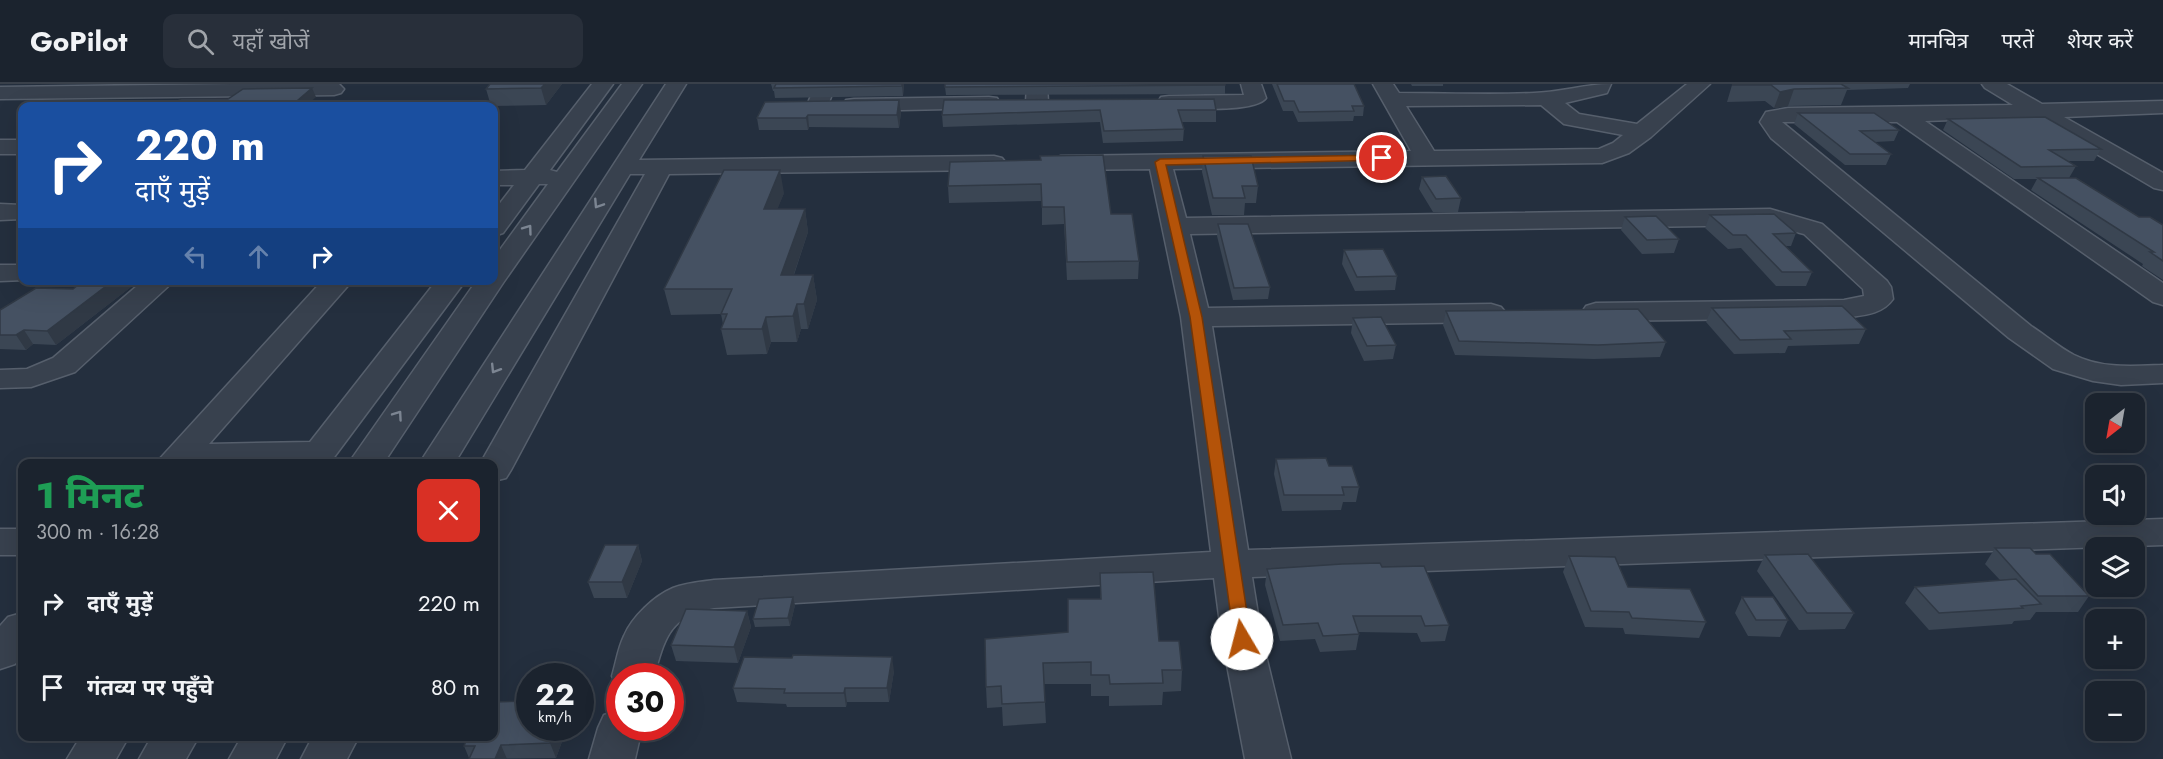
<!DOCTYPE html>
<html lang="hi">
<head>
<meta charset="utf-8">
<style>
  :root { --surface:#1b232e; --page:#282f3a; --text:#f1f3f6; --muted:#a0a4aa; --line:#39404a }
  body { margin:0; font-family:Jost,"Noto Sans Devanagari",sans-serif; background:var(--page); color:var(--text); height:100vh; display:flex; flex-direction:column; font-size:22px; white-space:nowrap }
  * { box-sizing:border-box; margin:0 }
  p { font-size:20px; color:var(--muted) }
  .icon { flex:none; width:33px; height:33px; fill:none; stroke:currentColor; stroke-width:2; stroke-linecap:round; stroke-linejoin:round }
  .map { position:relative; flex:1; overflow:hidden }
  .sheet { position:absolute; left:18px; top:375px; width:480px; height:282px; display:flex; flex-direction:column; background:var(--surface); border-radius:12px; box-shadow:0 6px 24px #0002,0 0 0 2px var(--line) }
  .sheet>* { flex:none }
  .hud { position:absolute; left:18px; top:18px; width:480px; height:183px; border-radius:12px; box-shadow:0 6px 24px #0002,0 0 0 2px var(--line); background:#1a4fa0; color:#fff; overflow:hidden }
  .needle { width:39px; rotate:211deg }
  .controls { position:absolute; left:2085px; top:309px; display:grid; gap:12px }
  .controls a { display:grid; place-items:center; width:60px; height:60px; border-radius:12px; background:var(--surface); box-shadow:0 6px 24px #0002,0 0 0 2px var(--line); font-size:30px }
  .speed { position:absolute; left:516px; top:579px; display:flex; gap:12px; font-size:30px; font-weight:700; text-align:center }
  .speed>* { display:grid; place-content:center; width:78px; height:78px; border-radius:50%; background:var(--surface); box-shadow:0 6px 24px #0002,0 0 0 2px var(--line); line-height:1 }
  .speed small { font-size:15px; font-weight:400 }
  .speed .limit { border:9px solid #d22; background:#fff; color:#111 }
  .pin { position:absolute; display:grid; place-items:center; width:51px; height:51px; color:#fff; margin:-26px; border:3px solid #fff; border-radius:50%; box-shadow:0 2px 6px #0007 }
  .me { position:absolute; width:66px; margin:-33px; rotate:352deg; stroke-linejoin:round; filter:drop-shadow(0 0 4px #0008) }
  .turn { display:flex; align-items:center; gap:21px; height:126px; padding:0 18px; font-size:27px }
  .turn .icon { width:78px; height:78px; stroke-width:2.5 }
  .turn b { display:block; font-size:42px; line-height:51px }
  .lanes { display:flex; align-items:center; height:57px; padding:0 18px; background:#0003; justify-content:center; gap:30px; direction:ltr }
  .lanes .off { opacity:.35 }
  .round { display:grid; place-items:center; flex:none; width:63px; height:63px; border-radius:12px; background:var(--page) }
  .overview { display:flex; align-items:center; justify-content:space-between; height:102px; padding:0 18px }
  h1 { font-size:36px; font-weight:800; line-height:45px; color:#1e9e55 }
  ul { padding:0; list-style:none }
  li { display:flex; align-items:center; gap:18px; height:84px; padding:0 18px }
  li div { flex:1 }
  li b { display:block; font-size:22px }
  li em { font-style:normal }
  header { display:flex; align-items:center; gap:36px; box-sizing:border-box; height:84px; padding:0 30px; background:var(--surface); border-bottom:2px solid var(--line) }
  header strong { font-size:28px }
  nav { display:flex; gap:33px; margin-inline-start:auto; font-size:21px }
  .search { width:420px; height:54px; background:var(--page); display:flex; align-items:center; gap:15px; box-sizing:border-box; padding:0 21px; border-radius:12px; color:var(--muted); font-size:22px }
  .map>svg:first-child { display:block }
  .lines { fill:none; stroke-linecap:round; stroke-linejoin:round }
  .minor-casing { stroke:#565f6c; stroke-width:3 }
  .minor { fill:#38414e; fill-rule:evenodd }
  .wall { fill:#3b4654 }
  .shaded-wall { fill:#303945 }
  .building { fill:#455162; stroke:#303945; stroke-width:1.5 }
  .oneway { stroke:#7c8592 }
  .route { fill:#b45309; stroke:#753606; stroke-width:1.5 }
</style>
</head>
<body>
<header>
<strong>GoPilot</strong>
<div class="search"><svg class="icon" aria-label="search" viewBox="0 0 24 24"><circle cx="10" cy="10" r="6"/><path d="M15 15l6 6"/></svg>यहाँ खोजें</div>
<nav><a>मानचित्र</a><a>परतें</a><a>शेयर करें</a></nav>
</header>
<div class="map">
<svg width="2163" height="675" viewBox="0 0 2163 675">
  <rect width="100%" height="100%" fill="#242f3e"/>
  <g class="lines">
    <g class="minor-casing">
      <path id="minor" d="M230 0H339L344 5 341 9 334 11 0 15V3Z
        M592 0H613L550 86 557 88 622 0H642L503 199 383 380H348L477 196H494V174L548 100H539L503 149 494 152V127L514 101H494V87L525 86Z
        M666 0H686L639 76 994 72 1002 74 1006 79 1002 84 994 86 669 90 511 386 506 394 494 397V380H480L645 90H630L454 380H419Z
        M816 0H836L826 26 818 27 810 26 807 21Z
        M1027 0H1047L1048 18 1045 23 1037 24 1029 23 1026 18Z
        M1241 0H1261L1266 14C1255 29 1189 24 1169 24L1161 23 1158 18 1161 13 1169 12 1244 11Z
        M1373 0H1393L1399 9C1444 9 1489 11 1534 9 1561 8 1586 0 1611 0L1607 9 1565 19 1579 30 1637 40 1687 0H1710L1651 53 1629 69 1602 79 1173 85 1186 134 1770 125 1822 140 1887 197 1891 203 1893 215C1882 231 1862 231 1844 234L1596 237 1586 234 1582 228 1586 222 1596 219 1844 216 1864 212 1863 205 1804 150 1769 141 1190 150 1208 224 1491 220 1501 223 1506 229 1501 235 1491 238 1212 242 1248 466 2163 435V461L1252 493 1262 555 1291 675H1245L1222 555 1214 494 714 524C669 532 665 554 654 592H620L618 604 612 592C616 579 618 564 624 552 632 533 654 512 673 504 686 499 700 498 714 496L1211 468 1181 233 1150 85 1061 86 1053 84 1049 79 1053 74 1061 72 1411 67ZM1541 21 1564 40 1623 51 1613 59 1599 65 1434 67 1406 22Z
        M1982 0H2007L2042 20 2163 17V29L2064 33 2163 89V106L2154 104 2034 33 1925 37 2163 199V221L2153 218 1897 38H1782L2031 242C2045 251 2059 263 2074 271 2102 285 2133 282 2163 281V299L2121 301 2093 297 2053 285 2009 254 1771 54 1760 38 1766 28 1788 24 2013 21 1985 4Z
        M989 13 997 14 1000 19 997 24 854 27 846 26 843 21 846 16 854 15Z
        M0 56H22V70H0Z
        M0 120 22 121V135L0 136Z
        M0 181H22V196H25L0 197Z
        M144 196H175L75 288 31 303 0 304V286L27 285 53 274Z
        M323 196H353L209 360 310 358 437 196H466L329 380H155Z
        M0 445H22V471H0Z
        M22 529V571L15 580 0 585V542L8 533Z
        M620 626V644H642L635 675H589L598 644 604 631Z
        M81 652H129L116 675H67Z
        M152 652H199L186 675H139Z
        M242 652H288L276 675H229Z
        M313 652H359L347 675H301Z"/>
    </g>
    <use href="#minor" class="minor"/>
  </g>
  <path class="wall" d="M562 0 546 21 491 22 486 5Z
    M771 0H904L903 12 775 14 774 7H773Z
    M1225 0V10L946 11 945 3Z
    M1272 0H1354L1364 22 1363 32H1354L1353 37 1298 38 1293 27H1283Z
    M1411 0H1443V2H1412Z
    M1734 0H1910L1908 4 1847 6 1841 21 1788 22 1774 24 1765 17 1727 18 1732 1Z
    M944 16 1216 26V38H1182L1184 45 1183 57 1103 59 1100 38 943 43 942 31Z
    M765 18 901 28 899 44 809 43 808 46H759L757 34Z
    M1798 29 1899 46 1894 57 1875 58 1891 70 1886 81H1845L1794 40Z
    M1976 34 2101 65 2094 77H2068L2076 82 2069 94 2139 133 2163 141V196L2142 182 2143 180 2031 106 2037 95H2014L1943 46 1948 35H1976Z
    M1203 72 1258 102 1256 119H1245L1244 131H1212L1202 88Z
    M1041 76 1111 130 1139 177 1138 195 1067 196 1064 140 1042 141V117L949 119 948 102Z
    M1422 93 1461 114 1458 128H1433L1419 105Z
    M784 109 777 125H805L808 148 794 191H813L817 216 808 245H801L797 258H771L767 270 727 271 721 245 723 240 721 230 671 231 664 205Z
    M1710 131 1796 149 1791 162H1785L1812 188 1806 202H1776L1741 164 1728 165 1705 144Z
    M1625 133 1679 155 1674 169 1642 170 1621 146Z
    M1218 140 1270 203 1268 215 1233 216 1217 152Z
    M1344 166 1397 192 1395 206 1355 207 1342 180Z
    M136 199 56 261 33 260 26 266 0 265V226L73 205Z
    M1712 224 1866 245 1859 260 1788 262 1785 269 1734 270 1706 238Z
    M1446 227 1666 258 1660 273 1594 275 1455 271 1443 241Z
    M1353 234 1396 261 1393 275 1364 277 1351 249Z
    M1276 375 1329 382 1359 403 1356 418H1343L1341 426 1282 427 1274 390Z
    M638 461 642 477 627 514H594L588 498Z
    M1995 464 2036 470 2089 512 2078 528H2036L2030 536 2014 537 2012 540 1929 546 1905 519 1915 503 2000 496 1985 480Z
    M1765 471 1854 529 1845 545 1799 546 1757 487Z
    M1569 472 1628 503 1706 538 1699 554 1625 550 1623 544 1585 543 1563 488Z
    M1382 483 1449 541 1445 557 1421 558 1417 549 1358 548 1359 550 1356 566 1320 568 1315 555 1280 557 1265 501 1267 485Z
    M1100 489 1159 557 1182 586 1181 607 1163 608 1162 621 1109 622V612H1091V600H1044L1046 639 1003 642 1002 623 987 624 986 603 1068 548 1100 515Z
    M1742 513 1788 536 1780 553 1748 552 1735 529Z
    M795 521 790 542 755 543 753 535Z
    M747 527 751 543 738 579 676 577 671 561Z
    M894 587 889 618H847L846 623H787L786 620 737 618 733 604Z
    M567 644 556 674 469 675V674L464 662Z"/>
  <path class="shaded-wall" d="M545 0H562L546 21 541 4Z
    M902 0H904L903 12 902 2Z
    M312 4 316 13 306 22H291Z
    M1794 5 1788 22 1774 24 1780 8Z
    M899 16 901 28 899 44 897 31Z
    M808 31 809 43 808 46 806 34Z
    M780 86 784 109 768 149 764 125Z
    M805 125 808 148 785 216 781 191Z
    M813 191 817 216 808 245 804 220Z
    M114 196H135L136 199 56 261 47 247Z
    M797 220 801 245 797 258 793 232Z
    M766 233 771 258 767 270 762 245Z
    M24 246 33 260 26 266 16 251Z
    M638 461 642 477 627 514 622 498Z
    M793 513 795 521 790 542 788 534Z
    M747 527 751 543 738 579 734 563Z
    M892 573 894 587 889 618 887 604Z
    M845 604 847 618 846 623 844 609Z
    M556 644H567L556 674 550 659Z
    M501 661 507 675H495Z"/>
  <path class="building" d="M490 0H545L541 4 486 5Z
    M776 0H902V2L774 4Z
    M945 0H1225V1L945 3Z
    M1277 0H1354L1364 22H1352L1354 27 1299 28 1294 17H1284Z
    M1734 0H1841L1848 4 1794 5 1780 8 1771 1H1732Z
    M312 4 291 22H111L115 20 174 19 181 15H228L243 5Z
    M1214 15 1216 26H1178L1184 45 1104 47 1100 26 942 31 944 16Z
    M899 16 897 31H808L806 34H757L765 18Z
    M1798 29H1874L1899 46 1860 47 1891 70H1850Z
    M2045 33 2101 65 2049 66 2076 82 2021 83 1948 35Z
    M1103 71 1111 130H1132L1139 177 1067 178 1064 123H1042L1041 100 948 102 950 78 1041 76 1040 72Z
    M1203 72H1251L1258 102H1242L1245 114H1213Z
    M724 86H780L764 125H805L781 191H813L804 220H797L793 232 766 233 762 245H721L727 230H721L732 205H664Z
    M1446 92 1461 114 1436 115 1422 93Z
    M2038 94H2076L2139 133H2150L2163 141V177L2150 168H2154Z
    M1774 130 1796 149 1773 150 1812 188H1782L1746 151H1733L1710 131Z
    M1656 132 1679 155 1647 156 1625 133Z
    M1218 140H1248L1270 203 1234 204Z
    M1383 165 1397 192 1357 193 1344 166Z
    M84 196H114L47 247 24 246 16 251H0V226L36 204 73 205Z
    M1842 222 1866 245 1784 247 1791 255 1740 256 1712 224Z
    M1638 225 1666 258 1598 261 1459 257 1446 227Z
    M1381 233 1396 261 1367 262 1353 234Z
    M1326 374 1329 382H1352L1359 403H1342L1344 411H1284L1276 375Z
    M605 461H638L622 498H588Z
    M1995 464H2030L2036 470H2050L2089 512H2038Z
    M1808 470 1854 529H1807L1765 471Z
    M1569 472 1615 473 1628 503 1690 505 1706 538 1632 534 1629 528 1591 527Z
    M1380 479 1382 483 1424 482 1449 541 1425 542 1421 532H1353L1359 550 1323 552 1318 539 1283 541 1267 485 1342 480Z
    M1153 488 1159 557H1179L1182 586H1162L1163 599 1110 600 1109 591H1091V578L1043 579 1045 618 1002 620 1001 602 986 603 985 555 1068 548V515H1101L1100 489Z
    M2016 495 2041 520 2021 522 2023 524 1939 529 1915 503Z
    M793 513 788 534 753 535 759 515Z
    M1742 513H1773L1788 536H1756Z
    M686 525 747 527 734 563 671 561Z
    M793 571 892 573 887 604H845L844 609H784L785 605 733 604 744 573 792 574Z
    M530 617V644H556L550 659 501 661 495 675H469L475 662H464L468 652H494V618Z"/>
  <defs><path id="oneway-chevron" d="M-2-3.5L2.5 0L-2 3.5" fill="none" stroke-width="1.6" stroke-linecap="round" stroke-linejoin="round" transform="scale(1.5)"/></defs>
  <g class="oneway">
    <use href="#oneway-chevron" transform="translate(598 120) rotate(123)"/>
    <use href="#oneway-chevron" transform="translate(528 145) rotate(-54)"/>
    <use href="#oneway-chevron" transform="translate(495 285) rotate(122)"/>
    <use href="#oneway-chevron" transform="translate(398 331) rotate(-55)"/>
  </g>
  <path class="route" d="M1382 71 1385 72V76L1166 81 1202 233 1251 555 1248 559 1242 561 1236 559 1234 555 1190 233 1155 78 1160 75Z"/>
</svg>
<div class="controls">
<a><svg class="needle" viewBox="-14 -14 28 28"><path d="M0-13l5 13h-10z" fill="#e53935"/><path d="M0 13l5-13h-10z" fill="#a0a4aa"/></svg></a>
<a><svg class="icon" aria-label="sound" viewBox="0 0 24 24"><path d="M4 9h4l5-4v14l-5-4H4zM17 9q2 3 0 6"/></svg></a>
<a><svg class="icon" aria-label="layers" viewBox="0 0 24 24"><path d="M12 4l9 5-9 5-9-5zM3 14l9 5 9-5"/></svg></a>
<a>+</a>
<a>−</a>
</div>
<div class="speed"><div>22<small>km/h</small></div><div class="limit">30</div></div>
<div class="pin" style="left:1382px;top:74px;background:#d93025"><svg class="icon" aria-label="arrive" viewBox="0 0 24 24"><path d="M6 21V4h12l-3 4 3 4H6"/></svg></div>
<svg class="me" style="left:1242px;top:555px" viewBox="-20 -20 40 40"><circle r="19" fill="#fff"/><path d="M0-13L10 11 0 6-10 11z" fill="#b45309"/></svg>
<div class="hud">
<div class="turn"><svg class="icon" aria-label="right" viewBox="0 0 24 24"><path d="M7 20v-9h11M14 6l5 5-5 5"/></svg><div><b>220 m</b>दाएँ मुड़ें</div></div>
<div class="lanes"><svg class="icon off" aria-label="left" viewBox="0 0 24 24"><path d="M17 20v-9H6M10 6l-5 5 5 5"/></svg><svg class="icon off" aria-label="ahead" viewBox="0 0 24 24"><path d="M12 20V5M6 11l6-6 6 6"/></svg><svg class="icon" aria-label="right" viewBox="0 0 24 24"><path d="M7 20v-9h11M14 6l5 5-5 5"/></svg></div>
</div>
<section class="sheet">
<div class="overview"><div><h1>1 मिनट</h1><p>300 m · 16:28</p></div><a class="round" style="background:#d93025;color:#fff"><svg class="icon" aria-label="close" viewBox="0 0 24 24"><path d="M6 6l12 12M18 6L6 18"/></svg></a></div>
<ul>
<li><svg class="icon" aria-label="right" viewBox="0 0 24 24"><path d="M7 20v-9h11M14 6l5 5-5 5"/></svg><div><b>दाएँ मुड़ें</b></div><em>220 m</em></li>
<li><svg class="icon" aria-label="arrive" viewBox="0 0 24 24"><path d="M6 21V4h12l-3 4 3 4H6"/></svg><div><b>गंतव्य पर पहुँचे</b></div><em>80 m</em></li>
</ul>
</section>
</div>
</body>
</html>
